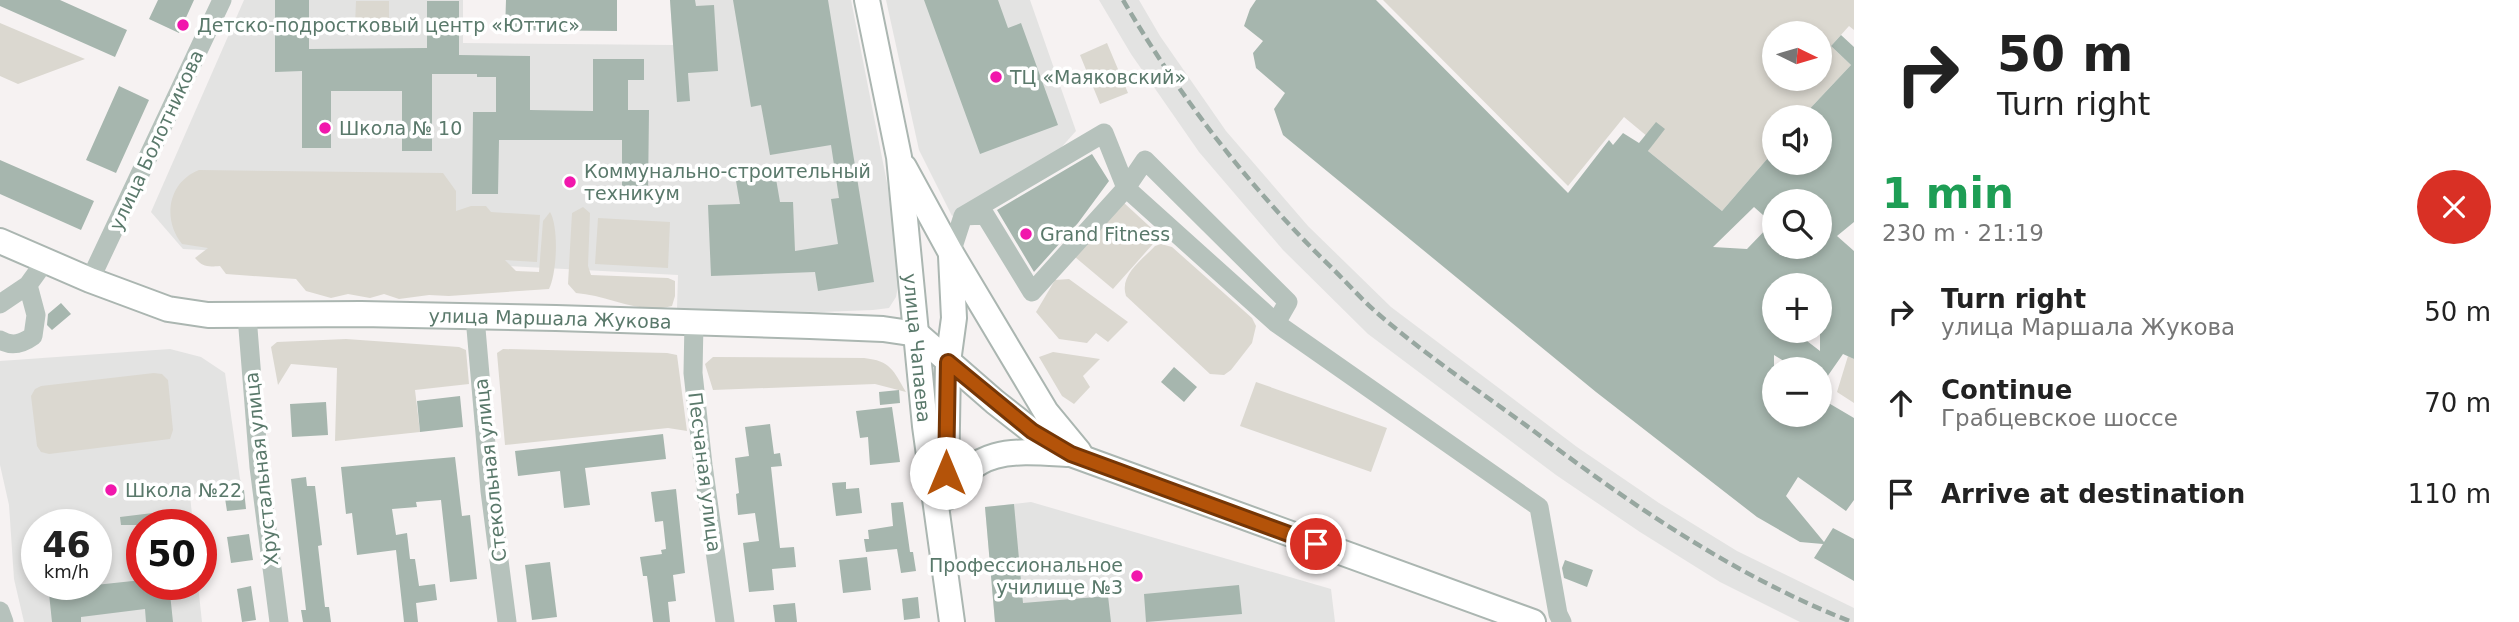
<!DOCTYPE html>
<html lang="en">
<head>
<meta charset="utf-8">
<style>
  :root { --surface:#fff; --page:#f2f2f2; --text:#222; --muted:#767676 }
  body { margin:0; font-family:"DejaVu Sans",sans-serif; background:var(--page); color:var(--text); height:100vh; display:flex; flex-direction:column; font-size:26px; white-space:nowrap }
  * { box-sizing:border-box; margin:0 }
  p { font-size:23px; color:var(--muted) }
  .icon { flex:none; width:38px; height:38px; fill:none; stroke:currentColor; stroke-width:2; stroke-linecap:round; stroke-linejoin:round }
  .map { position:relative; flex:1; overflow:hidden }
  .drawer { display:flex; flex-direction:column; background:var(--surface); width:665px }
  .drawer>* { flex:none }
  .hud { background:#fff; color:var(--text); overflow:hidden }
  .needle { width:46px; rotate:95deg }
  .tools { position:absolute; left:1762px; top:21px; display:grid; gap:14px }
  .tools a { display:grid; place-items:center; width:70px; height:70px; border-radius:50%; background:var(--surface); box-shadow:0 4px 10px #0003; font-size:35px }
  .speed { position:absolute; left:21px; top:509px; display:flex; gap:14px; font-size:35px; font-weight:700; text-align:center }
  .speed>* { display:grid; place-content:center; width:91px; height:91px; border-radius:50%; background:var(--surface); box-shadow:0 4px 10px #0003; line-height:1 }
  .speed small { font-size:18px; font-weight:400 }
  .speed .limit { border:10px solid #d22; background:#fff; color:#111 }
  .pin { position:absolute; display:grid; place-items:center; width:60px; height:60px; color:#fff; margin:-30px; border:4px solid #fff; border-radius:50%; box-shadow:0 2px 7px #0007 }
  .me { position:absolute; width:77px; margin:-38px; rotate:0deg; stroke-linejoin:round; filter:drop-shadow(0 0 5px #0008) }
  .turn { display:flex; align-items:center; gap:24px; height:147px; padding:0 28px; font-size:32px }
  .turn .icon { width:91px; height:91px; stroke-width:2.5 }
  .turn b { display:block; font-size:49px; line-height:60px }
  .round { display:grid; place-items:center; flex:none; width:74px; height:74px; border-radius:37px; background:var(--page) }
  .summary { display:flex; align-items:center; justify-content:space-between; height:119px; padding:0 28px }
  h1 { font-size:42px; font-weight:700; line-height:52px; color:#1e9e55 }
  ul { padding:0; list-style:none }
  li { display:flex; align-items:center; gap:21px; height:91px; padding:0 28px }
  li div { flex:1 }
  li b { display:block; font-size:26px }
  li em { font-style:normal }
  main { display:flex; flex:1; min-height:0 }
  .map>svg:first-child { display:block }
  .built { fill:#e3e3e2; fill-rule:evenodd }
  .green { fill:#dbd8d0; fill-rule:evenodd }
  .building { fill:#a6b6ae; fill-rule:evenodd }
  .lines { fill:none; stroke-linecap:round; stroke-linejoin:round }
  .major-casing { stroke:#abb6b1; stroke-width:28 }
  .minor { stroke:#b6c2bc; stroke-width:19 }
  .major { stroke:#fff; stroke-width:24 }
  .rail { stroke:#97a7a0; stroke-width:4.5; stroke-dasharray:10 5; stroke-linecap:butt }
  .route-casing { stroke:#753606; stroke-width:18 }
  .route { stroke:#b45309; stroke-width:12 }
  .poi-dot { fill:#f117ac; stroke:#fff; stroke-width:2.5 }
  .labels { text-anchor:middle; dominant-baseline:central; stroke-width:7; stroke-linejoin:round; paint-order:stroke }
  .poi-label { font-size:19px; fill:#5a796b; stroke:#fff; text-anchor:start }
  .street-label { font-size:19px; fill:#5a796b; stroke:#fff }
</style>
</head>
<body>
<main>
<div class="map">
<svg width="1854" height="622" viewBox="0 0 1854 622">
  <rect width="100%" height="100%" fill="#f6f2f2"/>
  <path class="built" d="M244 0H463V43L673 45 670 0H851L888 188 899 281 896 297 889 308 873 310 822 312 677 309 678 275 183 249 151 212Z
    M886 0H1030L1076 131 1050 160 952 216 919 150Z
    M1099 0H1139L1160 36 1226 131 1308 226 1391 307 1577 447 1659 503 1737 551 1854 608V622H1800L1720 582 1640 532 1556 475 1368 334 1283 250 1199 152 1131 54Z
    M170 349 201 357 225 373 240 479 243 485 190 495 193 525H142V584L198 585 202 622H24L14 579 9 505 0 465V361ZM37 525H96V584H37Z
    M1031 502 1331 589 1335 622H995L985 507Z"/>
  <path class="green" d="M1383 0H1854V30L1849 26 1831 46 1851 65 1802 117H1774V151L1722 211 1648 151 1654 142 1624 117 1568 186ZM1774 33H1820V79H1774Z
    M356 1H389V26H355Z
    M0 23 85 59 18 84 0 76Z
    M1107 43 1128 93 1100 104 1080 55Z
    M199 170 443 173 456 191V211L471 206H486L491 212 540 215 537 262 505 260 516 271 539 272 543 221 550 212C559 227 557 273 549 289L449 296 429 295 399 299 384 294 370 298 348 294 331 298 306 291 296 279 226 274 220 266C207 267 203 267 195 258L208 248 182 244C162 219 168 182 199 170Z
    M1123 202 1160 236 1113 289 1075 257Z
    M583 207 590 213 588 266 591 275 668 278 675 281V296L672 306C640 315 607 295 576 293L568 284 572 213Z
    M598 218 670 222 668 268 595 264Z
    M1161 244 1172 247 1252 318 1256 326 1252 343 1231 370 1224 375 1210 374 1126 296C1119 275 1142 260 1155 246Z
    M1069 279 1128 322 1108 342 1096 333 1087 343 1059 339 1036 312 1055 280Z
    M346 339 459 347 466 350 469 384 415 390 420 432 335 441 337 368 291 364 278 385 271 347 277 342Z
    M503 349 667 353 677 355 687 431 668 428 505 445 497 353Z
    M1053 352 1100 359 1083 376 1090 387 1074 404 1062 396 1039 357Z
    M1848 356 1854 359V403L1837 392Z
    M713 357 864 358C891 361 893 370 906 392L875 384 713 390 705 364Z
    M154 373 162 374 168 380 173 430 170 439 49 454 41 452 37 446 31 396 35 389 41 386Z
    M1256 382 1387 428 1371 472 1240 426Z"/>
  <path class="building" d="M0 0H60L127 30 115 57 0 6Z
    M158 0H194L179 33 149 19Z
    M275 0H309V49L427 48V1H459V55L530 56V110L593 111V59H644V80H628V110H649L648 194H622V140H499L498 194H472L473 112H496V77H477V74H432V151H402V91H331V148H302V71L275 72Z
    M506 0H617V31L505 30Z
    M670 0H695L696 6 714 5 718 71 688 73 690 101 677 102Z
    M733 0H828L874 282 818 291 815 272 711 276 708 205 740 204 736 181 775 173 780 202H793L795 251 838 244 831 199 839 198 831 145 770 155 761 105 751 107Z
    M924 0H998L1008 28 1021 23 1058 125 980 154Z
    M1256 0H1376L1568 193 1609 140 1613 145 1623 133 1639 143 1656 122 1665 129 1648 151 1722 211 1774 151V163H1820V117H1802L1851 65 1831 46 1841 35 1854 47V222L1837 236 1854 251V359L1843 354 1820 387V369H1797L1774 355V415H1820V398L1854 418V500L1846 511 1798 477 1786 496 1824 542 1833 528 1854 539V581L1814 558 1823 544 1800 542 1757 517 1596 392 1283 135 1274 109 1285 93 1256 68 1253 53 1263 41 1244 26 1250 9ZM1774 201H1820V247H1774ZM1754 207 1772 223 1747 249 1713 247ZM1774 285H1820V351L1794 331H1774Z
    M119 86 149 100 116 173 86 160Z
    M1092 154 1109 181 1078 223 1034 272 997 210Z
    M0 160 94 201 81 230 0 194Z
    M61 303 71 314 52 330 47 325 48 314Z
    M1174 367 1197 387 1184 402 1161 382Z
    M899 390 900 403 880 405 879 392Z
    M460 396 463 427 420 432 417 401Z
    M326 402 328 435 292 437 290 404Z
    M892 407 900 462 870 465 868 437 860 438 856 411Z
    M770 424 774 454 780 453 782 466 771 467 780 548 794 547 796 567 772 569 774 590 749 592 743 543 759 541 755 513 738 515 736 494 739 493 735 458 749 456 745 427Z
    M663 434 666 459 585 468 590 505 564 508 560 471 518 476 515 451Z
    M455 457 462 516 470 515 477 579 450 582 441 500 416 502 417 507 392 509 396 535 407 533 410 559H415L419 586 435 584 437 600 416 603 418 622H404L396 550 357 555 352 513 346 514 341 467Z
    M306 477 307 486H315L322 545 318 546 325 607H329L331 622H303L301 610H306L291 479Z
    M846 482V489L859 488 862 513 836 516 832 483Z
    M676 489 685 573 673 575 676 601 668 602 670 622H653L647 576H643L640 557 662 554 661 550 666 549 663 521 655 522 651 492Z
    M244 490 246 509 227 511 224 492Z
    M903 502 910 552H913L916 571 901 573 897 549 866 552 864 539H869L868 530 893 526 891 503Z
    M1014 504 1023 603 1108 596 1111 622H995L985 507Z
    M161 512 162 525H121L120 517Z
    M249 534 253 560 231 563 227 537Z
    M867 557 871 590 843 593 839 560Z
    M1565 560 1593 570 1587 587 1564 578 1562 568Z
    M550 562 557 617 532 620 525 565Z
    M142 580V584H169L173 622H146L145 609 81 617V622H52L48 584H77V587Z
    M1239 585 1242 614 1146 622 1144 594Z
    M251 586 256 620 242 622 237 589Z
    M918 597 920 618 904 620 902 599Z
    M795 603 797 622H775L773 605Z"/>
  <g class="lines">
    <g class="major-casing">
      <g id="major">
        <path id="s1" d="M867 0 899 157 925 426 952 622"/>
        <path d="M904 167 951 253 1046 412 1079 452"/>
        <path id="s2" d="M0 241 90 280 168 309 208 315 361 314 556 318 810 326 883 329 917 334 995 402 1032 431 1071 454 1533 622"/>
        <path d="M946 488 948 362 954 318 951 256"/>
        <path d="M947 497C975 446 1015 451 1067 454"/>
      </g>
    </g>
    <path class="minor" d="M963 216 1104 133 1126 188 1276 323 1539 507 1558 614 1562 622
      M951 253 963 216 985 215 1032 292 1126 188 1145 160 1288 302 1276 323
      M90 280 222 0
      M0 304 28 285 46 260
      M247 316 259 467 279 622
      M475 317 490 491 507 622
      M694 322 693 373 703 465 725 622
      M0 340C12 347 22 344 33 336L36 315 28 285
      M0 611 4 622"/>
    <use href="#major" class="major"/>
    <path class="rail" d="M1123 0C1181 99 1251 190 1334 270 1350 286 1366 304 1383 318 1430 358 1482 393 1531 429 1630 504 1736 577 1852 622"/>
  </g>
  <g class="lines">
    <g class="route-casing">
      <path id="route" d="M946 473 948 362 1032 431 1071 454 1316 544"/>
    </g>
    <use href="#route" class="route"/>
  </g>
  <g class="poi-dot">
    <circle cx="183" cy="25" r="7"/>
    <circle cx="996" cy="77" r="7"/>
    <circle cx="325" cy="128" r="7"/>
    <circle cx="570" cy="182" r="7"/>
    <circle cx="1026" cy="234" r="7"/>
    <circle cx="111" cy="490" r="7"/>
    <circle cx="1137" cy="576" r="7"/>
  </g>
  <g class="labels">
    <g class="poi-label">
      <text x="197" y="25">Детско-подростковый центр «Юттис»</text>
      <text x="1010" y="77">ТЦ «Маяковский»</text>
      <text x="339" y="128">Школа № 10</text>
      <text x="584" y="171">Коммунально-строительный<tspan x="584" dy="22">техникум</tspan></text>
      <text x="1040" y="234">Grand Fitness</text>
      <text x="125" y="490">Школа №22</text>
      <text x="1123" y="565" text-anchor="end">Профессиональное<tspan x="1123" dy="22">училище №3</tspan></text>
    </g>
    <g class="street-label">
      <text transform="translate(156 140) rotate(-65)">улица Болотникова</text>
      <text stroke="none"><textPath href="#s2" startOffset="564">улица Маршала Жукова</textPath></text>
      <text stroke="none"><textPath href="#s1" startOffset="352">улица Чапаева</textPath></text>
      <text transform="translate(261 469) rotate(-96)">Хрустальная улица</text>
      <text transform="translate(490 470) rotate(-96)">Стекольная улица</text>
      <text transform="translate(705 472) rotate(83)">Песчаная улица</text>
    </g>
  </g>
</svg>
<div class="tools">
<a><svg class="needle" viewBox="-14 -14 28 28"><path d="M0-13l5 13h-10z" fill="#e53935"/><path d="M0 13l5-13h-10z" fill="#767676"/></svg></a>
<a><svg class="icon" aria-label="sound" viewBox="0 0 24 24"><path d="M4 9h4l5-4v14l-5-4H4zM17 9q2 3 0 6"/></svg></a>
<a><svg class="icon" aria-label="search" viewBox="0 0 24 24"><circle cx="10" cy="10" r="6"/><path d="M15 15l6 6"/></svg></a>
<a>+</a>
<a>−</a>
</div>
<div class="speed"><div>46<small>km/h</small></div><div class="limit">50</div></div>
<div class="pin" style="left:1316px;top:544px;background:#d93025"><svg class="icon" aria-label="arrive" viewBox="0 0 24 24"><path d="M6 21V4h12l-3 4 3 4H6"/></svg></div>
<svg class="me" style="left:946px;top:473px" viewBox="-20 -20 40 40"><circle r="19" fill="#fff"/><path d="M0-13L10 11 0 6-10 11z" fill="#b45309"/></svg>
</div>
<section class="drawer">
<div class="hud">
<div class="turn"><svg class="icon" aria-label="right" viewBox="0 0 24 24"><path d="M7 20v-9h11M14 6l5 5-5 5"/></svg><div><b>50 m</b>Turn right</div></div>
</div>
<div class="summary"><div><h1>1 min</h1><p>230 m · 21:19</p></div><a class="round" style="background:#d93025;color:#fff"><svg class="icon" aria-label="close" viewBox="0 0 24 24"><path d="M6 6l12 12M18 6L6 18"/></svg></a></div>
<ul>
<li><svg class="icon" aria-label="right" viewBox="0 0 24 24"><path d="M7 20v-9h11M14 6l5 5-5 5"/></svg><div><b>Turn right</b><p>улица Маршала Жукова</p></div><em>50 m</em></li>
<li><svg class="icon" aria-label="ahead" viewBox="0 0 24 24"><path d="M12 20V5M6 11l6-6 6 6"/></svg><div><b>Continue</b><p>Грабцевское шоссе</p></div><em>70 m</em></li>
<li><svg class="icon" aria-label="arrive" viewBox="0 0 24 24"><path d="M6 21V4h12l-3 4 3 4H6"/></svg><div><b>Arrive at destination</b></div><em>110 m</em></li>
</ul>
</section>
</main>
</body>
</html>
